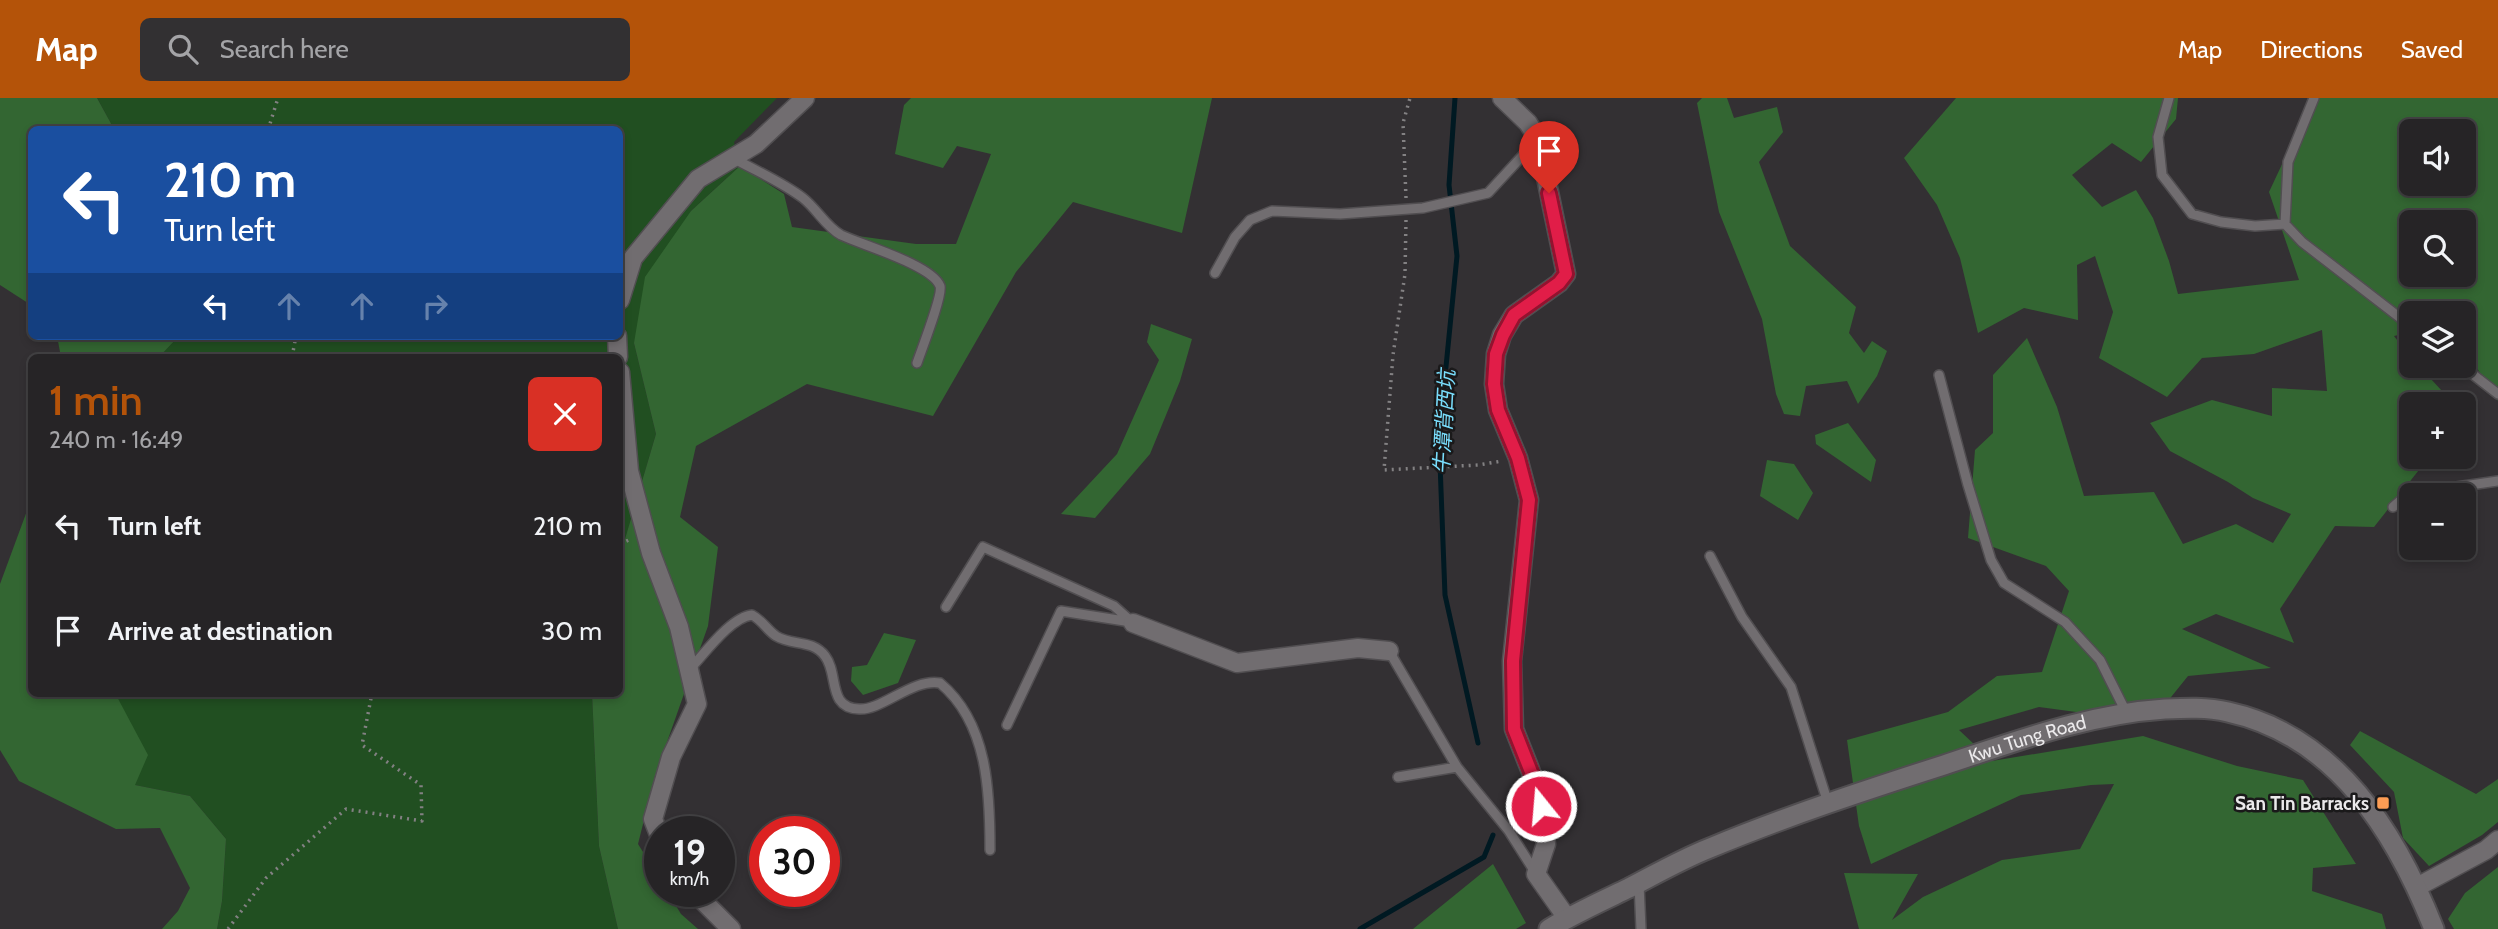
<!DOCTYPE html>
<html lang="en">
<head>
<meta charset="utf-8">
<style>
  :root { --surface:#262426; --page:#323032; --text:#f1f3f6; --muted:#a4a4a7; --line:#424143; --accent:#b45309 }
  body { margin:0; font-family:Cabin,"Noto Sans SC",sans-serif; background:var(--page); color:var(--text); height:100vh; display:flex; flex-direction:column; font-size:26px; white-space:nowrap }
  * { box-sizing:border-box; margin:0 }
  p { font-size:23px; color:var(--muted) }
  .icon { flex:none; width:38px; height:38px; fill:none; stroke:currentColor; stroke-width:2; stroke-linecap:round; stroke-linejoin:round }
  .map { position:relative; flex:1; overflow:hidden }
  .side { position:absolute; left:28px; top:256px; width:595px; height:343px; display:flex; flex-direction:column; background:var(--surface); border-radius:10px; box-shadow:0 4px 10px #0003,0 0 0 2px var(--line) }
  .side>* { flex:none }
  .guide { position:absolute; left:28px; top:28px; width:595px; height:214px; border-radius:10px; box-shadow:0 4px 10px #0003,0 0 0 2px var(--line); background:#1a4fa0; color:#fff; overflow:hidden }
  .buttons { position:absolute; left:2399px; top:21px; display:grid; gap:14px }
  .buttons a { display:grid; place-items:center; width:77px; height:77px; border-radius:10px; background:var(--surface); box-shadow:0 4px 10px #0003,0 0 0 2px var(--line); font-size:35px }
  .speed { position:absolute; left:644px; top:718px; display:flex; gap:14px; font-size:35px; font-weight:700; text-align:center }
  .speed>* { display:grid; place-content:center; width:91px; height:91px; border-radius:50%; background:var(--surface); box-shadow:0 4px 10px #0003,0 0 0 2px var(--line); line-height:1 }
  .speed small { font-size:18px; font-weight:400 }
  .speed .limit { border:10px solid #d22; background:#fff; color:#111 }
  .pin { position:absolute; display:grid; place-items:center; width:60px; height:60px; color:#fff; margin:-72px -30px; border-radius:50% 50% 50% 0; rotate:-45deg; box-shadow:0 0 7px #0007 }
  .pin .icon { rotate:45deg }
  .me { position:absolute; width:77px; margin:-38px; rotate:343deg; stroke-linejoin:round; filter:drop-shadow(0 0 5px #0008) }
  .turn { display:flex; align-items:center; gap:24px; height:147px; padding:0 21px; font-size:32px }
  .turn .icon { width:91px; height:91px; stroke-width:2.5 }
  .turn b { display:block; font-size:49px; line-height:60px }
  .lanes { display:flex; align-items:center; height:66px; padding:0 21px; background:#0003; justify-content:center; gap:35px; direction:ltr }
  .lanes .off { opacity:.35 }
  .round { display:grid; place-items:center; flex:none; width:74px; height:74px; border-radius:10px; background:var(--page) }
  .head { display:flex; align-items:center; justify-content:space-between; height:119px; padding:0 21px }
  h1 { font-size:42px; font-weight:600; line-height:52px; color:var(--accent) }
  ul { padding:0; list-style:none }
  li { display:flex; align-items:center; gap:21px; height:105px; padding:0 21px }
  li div { flex:1 }
  li b { display:block; font-size:26px }
  li em { font-style:normal }
  header { display:flex; align-items:center; gap:42px; box-sizing:border-box; height:98px; padding:0 35px; background:var(--accent); color:#fff }
  header strong { font-size:33px }
  nav { display:flex; gap:38px; margin-inline-start:auto; font-size:24px }
  .search { width:490px; height:63px; background:var(--page); display:flex; align-items:center; gap:18px; box-sizing:border-box; padding:0 24px; border-radius:10px; color:var(--muted); font-size:26px }
  .map>svg:first-child { display:block }
  .green { fill:#214f21 }
  .forest { fill:#336632; fill-rule:evenodd }
  .lines { fill:none; stroke-linecap:round; stroke-linejoin:round }
  .stream { stroke:#001922; stroke-width:5 }
  .service-casing { stroke:#514e51; stroke-width:12 }
  .minor-casing { stroke:#514e51; stroke-width:21 }
  .tertiary-casing { stroke:#514e51; stroke-width:23 }
  .path { stroke:#838183; stroke-width:3.5; stroke-dasharray:2 5; stroke-linecap:butt }
  .service { stroke:#716d70; stroke-width:9 }
  .minor { stroke:#716d70; stroke-width:18 }
  .tertiary { stroke:#716d70; stroke-width:19 }
  .route-casing { stroke:#92132f; stroke-width:18 }
  .route { stroke:#e11d48; stroke-width:12 }
  .poi-dot { fill:#fd9d54; stroke:#1a191a; stroke-width:2.5 }
  .labels { text-anchor:middle; dominant-baseline:central; stroke-width:5; stroke-linejoin:round; paint-order:stroke }
  .street-label { font-size:19px; fill:#ebe9eb; stroke:#1a191a }
  .poi-label { font-size:19px; font-weight:bold; fill:#ebe9eb; stroke:#1a191a; text-anchor:end }
  .water-label { font-size:21px; font-style:italic; fill:#79ddfc; stroke:#1a191a }
</style>
</head>
<body>
<header>
<strong>Map</strong>
<div class="search"><svg class="icon" aria-label="search" viewBox="0 0 24 24"><circle cx="10" cy="10" r="6"/><path d="M15 15l6 6"/></svg>Search here</div>
<nav><a>Map</a><a>Directions</a><a>Saved</a></nav>
</header>
<div class="map">
<svg width="2498" height="831" viewBox="0 0 2498 831">
  <rect width="100%" height="100%" fill="#333033"/>
  <path class="green" d="M97 0H777L734 44 740 68 691 113 634 245 656 336 620 458V259H159L179 238H620V32L114 31Z
    M115 595H592L599 748 618 831H217L222 803 226 741 190 698 135 687Z"/>
  <path class="forest" d="M0 0H97L114 31 32 32 31 207 0 187Z
    M911 0H1212L1182 135 1073 104 1016 174 933 318 807 286 696 348 680 419 718 449 708 528 655 678 638 746 660 781V793H667L681 816 698 831H618L599 748 592 595H620V458L656 336 634 245 645 179 691 113 740 68 784 96 792 129 916 146H956L991 56 957 48 943 70 895 56 904 7Z
    M1702 0H1727L1734 20 1777 9 1783 34 1759 64 1790 148 1856 209 1849 235 1864 255 1872 243 1887 253 1877 278 1858 306 1847 283 1806 288 1800 318 1784 316 1776 296 1762 221 1719 114 1697 5Z
    M1956 0H2178L2176 21 2141 64 2112 45 2072 77 2102 109 2136 92 2153 120 2169 163 2178 196 2299 182 2269 94 2313 0H2498V303L2464 250V215H2412L2411 234 2394 238 2411 260 2412 268H2419L2454 306H2412V359H2435L2426 363 2374 429 2335 428 2280 511 2294 545 2216 516 2182 531 2271 570 2188 578 2151 624 2039 609 1959 632 1992 663 2143 638 2237 668 2303 682 2356 766 2313 770 2312 793 2382 816 2386 831H1859L1844 775 1918 776 1892 822 1923 799 2002 762 2080 751 2114 686 2091 687 2021 697 1871 766 1859 728 1847 642 1948 614 1997 578 2042 574 2069 493 2046 468 1968 440 1975 352 1993 335V277L2027 240 2057 309 2084 398 2154 394 2183 446 2236 426 2273 445 2291 416 2253 400 2228 384 2170 353 2150 325 2212 302 2272 318V290L2327 293 2322 232 2254 256 2202 260 2167 299 2099 260 2113 214 2095 158 2077 167 2078 222 2024 210 1978 235 1960 160 1937 107 1904 60ZM2412 33H2464V86H2412ZM2412 124H2464V177H2412Z
    M1151 226 1192 241 1180 283 1150 356 1095 420 1061 416 1117 356 1159 262 1147 244Z
    M57 238H179L159 259H61Z
    M1848 325 1876 362 1871 384 1816 346 1815 337Z
    M1767 362 1794 366 1813 395 1798 422 1760 398Z
    M31 402 32 595H115L148 657 135 687 190 698 226 741 222 803 217 831H162L178 813 190 790 160 730 116 731 19 683 0 652V486Z
    M884 535 916 542 898 585 863 597 851 583 852 569 867 567Z
    M2360 633 2476 696 2498 681V724L2482 737 2429 768 2403 740 2394 694 2350 647Z
    M1493 766 1526 825 1516 831H1413Z
    M2498 769V831H2454L2448 821 2465 795Z"/>
  <g class="lines">
    <path class="stream" d="M1455 0 1449 87 1457 158 1439 339 1445 497 1478 645
      M1360 831 1484 759 1493 737"/>
    <g class="service-casing">
      <path id="service" d="M2169 0 2158 39 2162 77 2192 116 2221 124 2255 128 2285 126
        M2314 0 2288 64 2285 126 2302 144 2412 229
        M733 60C756 73 782 84 803 100 817 111 826 129 841 137 862 147 932 167 940 188 943 197 921 253 917 265
        M1215 175 1235 139 1250 122 1272 113 1340 116 1423 110 1488 95 1537 42
        M2462 268 2498 296
        M1939 277 1968 387 1991 462 2004 485 2065 524 2100 562 2126 614
        M2393 409 2408 396 2498 383
        M1710 458 1742 519 1791 589 1828 705
        M946 509 983 449 1114 508 1133 525
        M1389 553 1457 669 1509 733 1535 774
        M690 571C705 555 731 519 752 517 762 522 767 532 776 538 792 548 812 541 825 558 839 576 827 610 859 611 881 613 913 580 940 585 988 625 990 694 990 752
        M1007 627 1061 513 1131 524
        M1398 679 1457 669
        M1639 786 1641 831"/>
    </g>
    <g class="minor-casing">
      <path id="minor" d="M1502 0 1528 25 1538 41 1566 176 1559 185 1514 217 1502 237 1496 256 1494 286 1498 312 1518 360 1529 402 1512 563 1514 631 1535 684 1541 708 1546 746 1536 776 1567 820
        M620 202 633 160 698 81 756 46 805 0
        M617 238 618 259
        M620 274 629 373 651 455 679 529 697 606 671 659 653 721 660 739
        M1133 525 1237 565 1358 550 1389 553
        M2417 789 2486 752 2498 742
        M693 793 731 831"/>
    </g>
    <g class="tertiary-casing">
      <g id="tertiary">
        <path id="s1" d="M1549 831C1575 815 1602 803 1629 790 1656 776 1682 761 1710 750 1787 718 1866 692 1944 667 2017 643 2088 616 2165 611 2186 610 2207 609 2228 614 2337 638 2396 735 2434 831"/>
      </g>
    </g>
    <path class="path" d="M268 32 278 0
      M1406 100 1403 25 1410 0
      M1406 122 1405 176 1393 257 1384 372 1478 367 1502 363
      M292 259 296 238
      M620 446 631 441
      M228 831 266 780 346 711 422 723 421 687 362 647 372 595"/>
    <use href="#service" class="service"/>
    <use href="#minor" class="minor"/>
    <use href="#tertiary" class="tertiary"/>
  </g>
  <g class="lines">
    <g class="route-casing">
      <path id="route" d="M1541 708 1535 684 1514 631 1513 563 1529 402 1518 360 1498 312 1494 286 1496 256 1503 237 1514 217 1559 185 1566 176 1549 95"/>
    </g>
    <use href="#route" class="route"/>
  </g>
  <rect class="poi-dot" x="2376" y="698" width="14" height="14" rx="3.5"/>
  <g class="labels">
    <g class="street-label">
      <text stroke="none"><textPath href="#s1" startOffset="516">Kwu Tung Road</textPath></text>
    </g>
    <g class="poi-label">
      <text x="2369" y="705">San Tin Barracks</text>
    </g>
    <g class="water-label">
      <text transform="translate(1444 324) rotate(-87)">牛潭背西坑</text>
    </g>
  </g>
</svg>
<div class="buttons">
<a><svg class="icon" aria-label="sound" viewBox="0 0 24 24"><path d="M4 9h4l5-4v14l-5-4H4zM17 9q2 3 0 6"/></svg></a>
<a><svg class="icon" aria-label="search" viewBox="0 0 24 24"><circle cx="10" cy="10" r="6"/><path d="M15 15l6 6"/></svg></a>
<a><svg class="icon" aria-label="layers" viewBox="0 0 24 24"><path d="M12 4l9 5-9 5-9-5zM3 14l9 5 9-5"/></svg></a>
<a>+</a>
<a>−</a>
</div>
<div class="speed"><div>19<small>km/h</small></div><div class="limit">30</div></div>
<div class="pin" style="left:1549px;top:95px;background:#d93025"><svg class="icon" aria-label="arrive" viewBox="0 0 24 24"><path d="M6 21V4h12l-3 4 3 4H6"/></svg></div>
<svg class="me" style="left:1541px;top:708px" viewBox="-20 -20 40 40"><circle r="17" fill="#e11d48" stroke="#fff" stroke-width="3"/><path d="M0-11L8 9 0 5-8 9z" fill="#fff"/></svg>
<div class="guide">
<div class="turn"><svg class="icon" aria-label="left" viewBox="0 0 24 24"><path d="M17 20v-9H6M10 6l-5 5 5 5"/></svg><div><b>210 m</b>Turn left</div></div>
<div class="lanes"><svg class="icon" aria-label="left" viewBox="0 0 24 24"><path d="M17 20v-9H6M10 6l-5 5 5 5"/></svg><svg class="icon off" aria-label="ahead" viewBox="0 0 24 24"><path d="M12 20V5M6 11l6-6 6 6"/></svg><svg class="icon off" aria-label="ahead" viewBox="0 0 24 24"><path d="M12 20V5M6 11l6-6 6 6"/></svg><svg class="icon off" aria-label="right" viewBox="0 0 24 24"><path d="M7 20v-9h11M14 6l5 5-5 5"/></svg></div>
</div>
<section class="side">
<div class="head"><div><h1>1 min</h1><p>240 m · 16:49</p></div><a class="round" style="background:#d93025;color:#fff"><svg class="icon" aria-label="close" viewBox="0 0 24 24"><path d="M6 6l12 12M18 6L6 18"/></svg></a></div>
<ul>
<li><svg class="icon" aria-label="left" viewBox="0 0 24 24"><path d="M17 20v-9H6M10 6l-5 5 5 5"/></svg><div><b>Turn left</b></div><em>210 m</em></li>
<li><svg class="icon" aria-label="arrive" viewBox="0 0 24 24"><path d="M6 21V4h12l-3 4 3 4H6"/></svg><div><b>Arrive at destination</b></div><em>30 m</em></li>
</ul>
</section>
</div>
</body>
</html>
